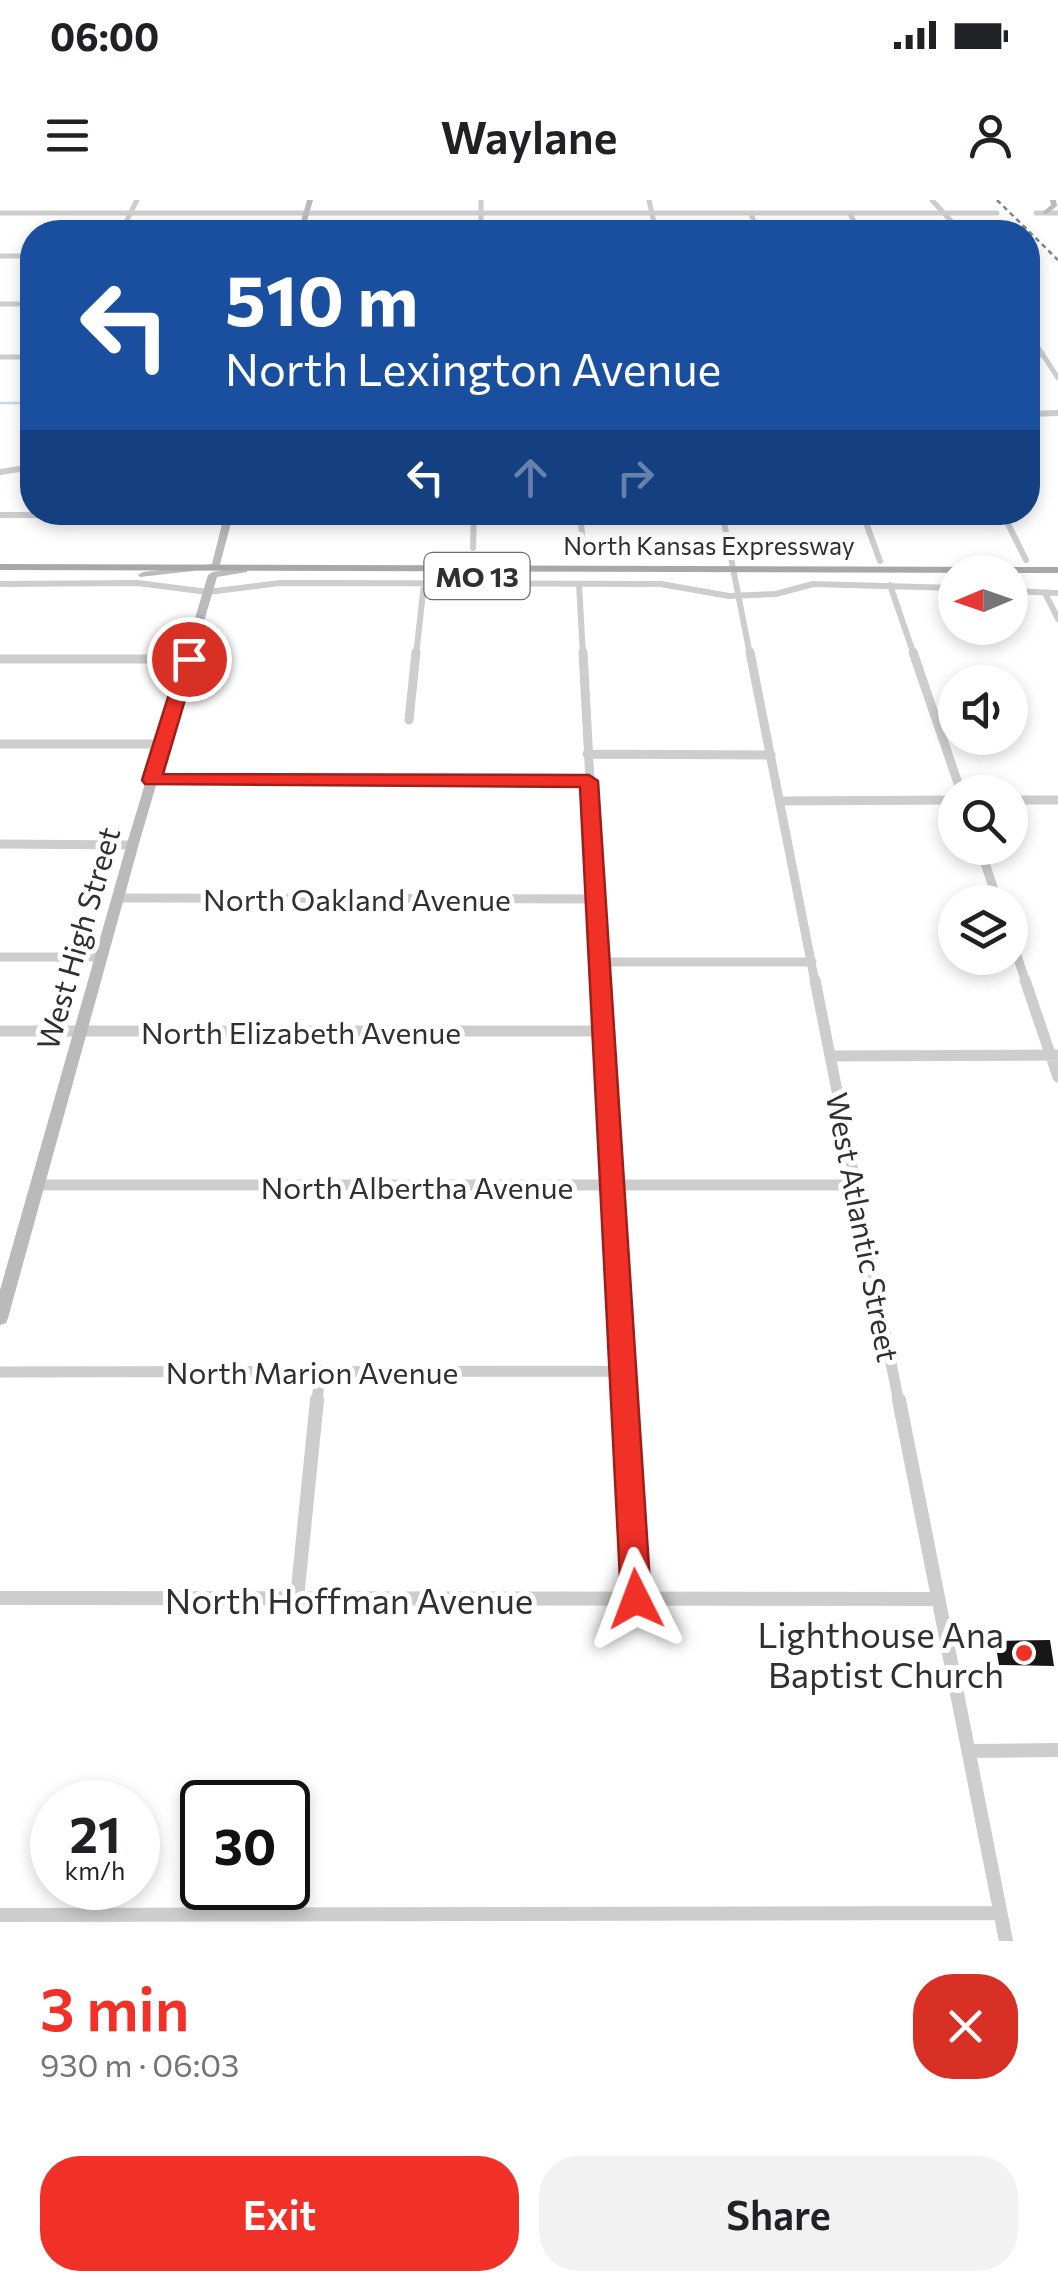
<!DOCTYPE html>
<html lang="en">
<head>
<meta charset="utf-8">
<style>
  :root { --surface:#fff; --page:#f2f2f2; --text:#202124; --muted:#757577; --accent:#f13027 }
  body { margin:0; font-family:Commissioner,sans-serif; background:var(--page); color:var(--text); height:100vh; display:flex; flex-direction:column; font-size:38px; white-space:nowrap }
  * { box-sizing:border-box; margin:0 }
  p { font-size:32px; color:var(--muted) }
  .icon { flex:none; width:55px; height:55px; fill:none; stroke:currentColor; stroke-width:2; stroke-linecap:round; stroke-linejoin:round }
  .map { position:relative; height:1741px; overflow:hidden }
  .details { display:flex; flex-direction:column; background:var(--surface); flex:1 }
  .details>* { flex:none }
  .hud { position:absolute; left:20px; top:20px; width:1020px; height:305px; border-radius:40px; box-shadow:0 5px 15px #0003; background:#1a4fa0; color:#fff; overflow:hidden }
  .needle { width:65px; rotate:268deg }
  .buttons { position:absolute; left:938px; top:355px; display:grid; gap:20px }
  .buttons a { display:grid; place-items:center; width:90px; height:90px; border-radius:50%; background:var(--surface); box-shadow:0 5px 15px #0003; font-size:50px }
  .speed { position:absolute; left:30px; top:1580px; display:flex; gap:20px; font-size:50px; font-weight:700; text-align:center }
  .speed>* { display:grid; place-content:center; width:130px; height:130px; border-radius:50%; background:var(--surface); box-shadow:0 5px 15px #0003; line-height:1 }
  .speed small { font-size:25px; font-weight:400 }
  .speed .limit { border:5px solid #111; border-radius:15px; background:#fff; color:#111 }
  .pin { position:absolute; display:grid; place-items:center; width:85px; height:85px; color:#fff; margin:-42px; border:5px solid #fff; border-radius:50%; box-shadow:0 2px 10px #0007 }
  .me { position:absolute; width:110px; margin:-55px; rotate:357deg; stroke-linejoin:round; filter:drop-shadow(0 0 8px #0008) }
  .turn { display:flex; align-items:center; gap:35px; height:210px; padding:0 40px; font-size:45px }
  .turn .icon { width:130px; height:130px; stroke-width:2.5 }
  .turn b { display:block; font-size:70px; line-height:85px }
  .lanes { display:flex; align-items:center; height:95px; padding:0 40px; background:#0003; justify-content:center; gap:50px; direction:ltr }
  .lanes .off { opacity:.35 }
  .round { display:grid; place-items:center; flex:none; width:105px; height:105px; border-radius:40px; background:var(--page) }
  .head { display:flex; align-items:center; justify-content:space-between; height:170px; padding:0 40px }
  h1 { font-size:60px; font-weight:600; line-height:75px; color:var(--accent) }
  .cta { display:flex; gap:20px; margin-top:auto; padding:20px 40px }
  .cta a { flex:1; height:115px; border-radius:40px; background:var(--accent); color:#fff; font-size:40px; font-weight:600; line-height:115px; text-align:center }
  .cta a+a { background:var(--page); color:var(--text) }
  .status { display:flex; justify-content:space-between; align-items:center; height:70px; padding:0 50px; background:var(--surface); direction:ltr }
  .status svg { height:28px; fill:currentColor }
  header { display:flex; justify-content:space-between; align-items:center; height:130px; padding:0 40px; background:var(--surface); font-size:45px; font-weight:600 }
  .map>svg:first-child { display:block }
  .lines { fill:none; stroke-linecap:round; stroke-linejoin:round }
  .stream { stroke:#c8dbee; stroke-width:2.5 }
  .building { fill:#171717 }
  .street-far4 { stroke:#cdcdcd; stroke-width:5 }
  .street-far3 { stroke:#cdcdcd; stroke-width:6 }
  .street-far2 { stroke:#cdcdcd; stroke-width:9 }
  .street-far1 { stroke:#cdcdcd; stroke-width:11 }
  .street { stroke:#cdcdcd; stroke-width:14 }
  .secondary { fill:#bababa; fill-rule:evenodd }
  .primary { fill:#a8a8a8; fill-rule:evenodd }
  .rail { stroke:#858585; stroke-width:2.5; stroke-dasharray:5 4; stroke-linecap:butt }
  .route { fill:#f13027; stroke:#9d1f19; stroke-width:2.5 }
  .poi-dot { fill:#f13027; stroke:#fff; stroke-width:4 }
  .labels { text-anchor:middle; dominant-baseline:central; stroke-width:10; stroke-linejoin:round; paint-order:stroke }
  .far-street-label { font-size:25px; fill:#303030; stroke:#fff }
  .shield { fill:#fff; stroke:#6e6e6e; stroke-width:2.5 }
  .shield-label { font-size:28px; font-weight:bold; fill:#303030 }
  .street-label { font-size:30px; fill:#303030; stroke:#fff }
  .near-street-label { font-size:35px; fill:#303030; stroke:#fff }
  .near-poi-label { font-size:35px; fill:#303030; stroke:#fff; text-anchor:end }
</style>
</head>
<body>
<div class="status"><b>06:00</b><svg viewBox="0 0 49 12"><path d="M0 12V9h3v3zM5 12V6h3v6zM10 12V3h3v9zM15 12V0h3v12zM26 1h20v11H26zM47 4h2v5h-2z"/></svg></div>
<header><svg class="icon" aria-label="menu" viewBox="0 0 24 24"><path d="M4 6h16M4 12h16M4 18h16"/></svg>Waylane<svg class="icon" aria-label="person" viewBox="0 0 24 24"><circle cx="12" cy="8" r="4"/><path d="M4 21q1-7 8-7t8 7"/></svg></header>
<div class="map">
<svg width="1058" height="1741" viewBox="0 0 1058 1741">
  <rect width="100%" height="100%" fill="#fff"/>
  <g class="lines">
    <path class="stream" d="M0 203H32"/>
  </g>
  <path class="building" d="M1050 1440 1054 1466 999 1465 995 1441Z"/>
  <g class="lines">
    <path class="street-far4" d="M481 0V32
      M649 0 656 32
      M932 0 961 32
      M0 13H997
      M1036 13H1058
      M751 14 758 32
      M850 14 860 32
      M121 32 137 0
      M0 56H32
      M0 104H32
      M1028 132 1058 178
      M1028 155H1043
      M0 157H32"/>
    <path class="street-far3" d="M1028 214 1058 213
      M0 272 32 267
      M580 312 584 355
      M722 312 750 455
      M862 312 880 361
      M1002 312 1026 360
      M0 315H230
      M473 348 474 312
      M0 384 138 383 208 392 280 383 661 384 729 396 776 394 813 384 955 388
      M579 384 583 455
      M890 385 914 455
      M1010 391 1058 393
      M1045 393 1058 419
      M416 455 424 384"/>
    <path class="street-far2" d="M583 452 601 782
      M750 452 815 782
      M913 452 961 592
      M0 459H189
      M409 520 416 452
      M0 544H162
      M587 554 771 555
      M151 580 589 581
      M1010 600H1058
      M781 601 955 600
      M0 644 132 645
      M980 648 998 702
      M117 698 596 699
      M1010 736 1026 782
      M0 757H101
      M599 762H812"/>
    <path class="street-far1" d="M601 780 625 1203
      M815 780 899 1203
      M1025 780 1058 877
      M0 831H603
      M831 856 1058 855
      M38 985H857
      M0 1172 624 1171
      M317 1203 320 1170"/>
    <path class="street" d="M625 1200 636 1399
      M899 1200 1006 1741
      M0 1398 937 1399
      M297 1398 317 1200
      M969 1551 1058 1550
      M0 1715 1000 1713"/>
    <path class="secondary" d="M307 0H313L304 32H298Z
      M1050 0H1056L1057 6 1047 14H1043V12L1051 5Z
      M225 312H234L219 368 140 377 138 375 143 372 212 364Z
      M244 367 247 368V372L217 377 140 640 8 1118 6 1123 0 1125V1090L128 640 208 375 213 372Z"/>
    <path class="primary" d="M0 364 1058 367V373L0 370Z"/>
    <path class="rail" d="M997 0 1058 60"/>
  </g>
  <path class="route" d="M189 454 197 459 163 574 589 575 598 581 651 1399 647 1410 636 1414 625 1410 621 1399 580 587 145 584 142 580 180 459Z"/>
  <circle class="poi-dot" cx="1024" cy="1453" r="10"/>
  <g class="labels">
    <g class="far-street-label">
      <text x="709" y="345">North Kansas Expressway</text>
    </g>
    <rect class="shield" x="424.5" y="353" width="105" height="46" rx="8"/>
    <g class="shield-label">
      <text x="477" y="376">MO 13</text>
    </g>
    <g class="street-label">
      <text x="357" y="698">North Oakland Avenue</text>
      <text transform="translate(77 738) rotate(-74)">West High Street</text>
      <text x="301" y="831">North Elizabeth Avenue</text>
      <text x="417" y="986">North Albertha Avenue</text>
      <text transform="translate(864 1027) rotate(79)">West Atlantic Street</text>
      <text x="312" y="1171">North Marion Avenue</text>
    </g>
    <g class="near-street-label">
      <text x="349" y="1399">North Hoffman Avenue</text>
    </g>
    <g class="near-poi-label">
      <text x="1004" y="1433">Lighthouse Ana<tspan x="1004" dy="40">Baptist Church</tspan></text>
    </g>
  </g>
</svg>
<div class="buttons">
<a><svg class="needle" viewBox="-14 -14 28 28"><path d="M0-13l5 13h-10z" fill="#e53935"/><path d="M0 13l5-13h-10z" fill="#757577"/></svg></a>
<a><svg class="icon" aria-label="sound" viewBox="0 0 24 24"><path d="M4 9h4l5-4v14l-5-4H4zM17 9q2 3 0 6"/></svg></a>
<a><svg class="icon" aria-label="search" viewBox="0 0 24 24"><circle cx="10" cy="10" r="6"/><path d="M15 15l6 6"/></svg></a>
<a><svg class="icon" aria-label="layers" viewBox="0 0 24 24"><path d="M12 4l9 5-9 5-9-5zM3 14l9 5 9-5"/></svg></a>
</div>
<div class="speed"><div>21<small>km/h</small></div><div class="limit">30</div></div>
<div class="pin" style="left:189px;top:459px;background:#d93025"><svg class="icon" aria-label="arrive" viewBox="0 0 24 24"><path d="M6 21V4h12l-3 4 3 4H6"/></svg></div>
<svg class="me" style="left:636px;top:1399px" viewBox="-20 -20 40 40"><path d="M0-17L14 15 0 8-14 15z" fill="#f13027" stroke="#fff" stroke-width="4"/></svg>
<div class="hud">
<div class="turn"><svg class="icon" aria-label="left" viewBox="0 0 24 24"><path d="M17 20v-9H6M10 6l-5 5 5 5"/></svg><div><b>510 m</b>North Lexington Avenue</div></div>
<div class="lanes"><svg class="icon" aria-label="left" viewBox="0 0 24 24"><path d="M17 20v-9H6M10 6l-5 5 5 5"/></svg><svg class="icon off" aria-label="ahead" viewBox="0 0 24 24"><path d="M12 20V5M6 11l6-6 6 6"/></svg><svg class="icon off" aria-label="right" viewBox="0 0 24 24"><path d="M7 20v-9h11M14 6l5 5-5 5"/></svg></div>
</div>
</div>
<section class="details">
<div class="head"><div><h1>3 min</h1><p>930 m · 06:03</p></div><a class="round" style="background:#d93025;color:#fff"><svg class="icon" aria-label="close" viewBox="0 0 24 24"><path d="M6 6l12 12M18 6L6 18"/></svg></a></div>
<div class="cta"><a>Exit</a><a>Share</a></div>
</section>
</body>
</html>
